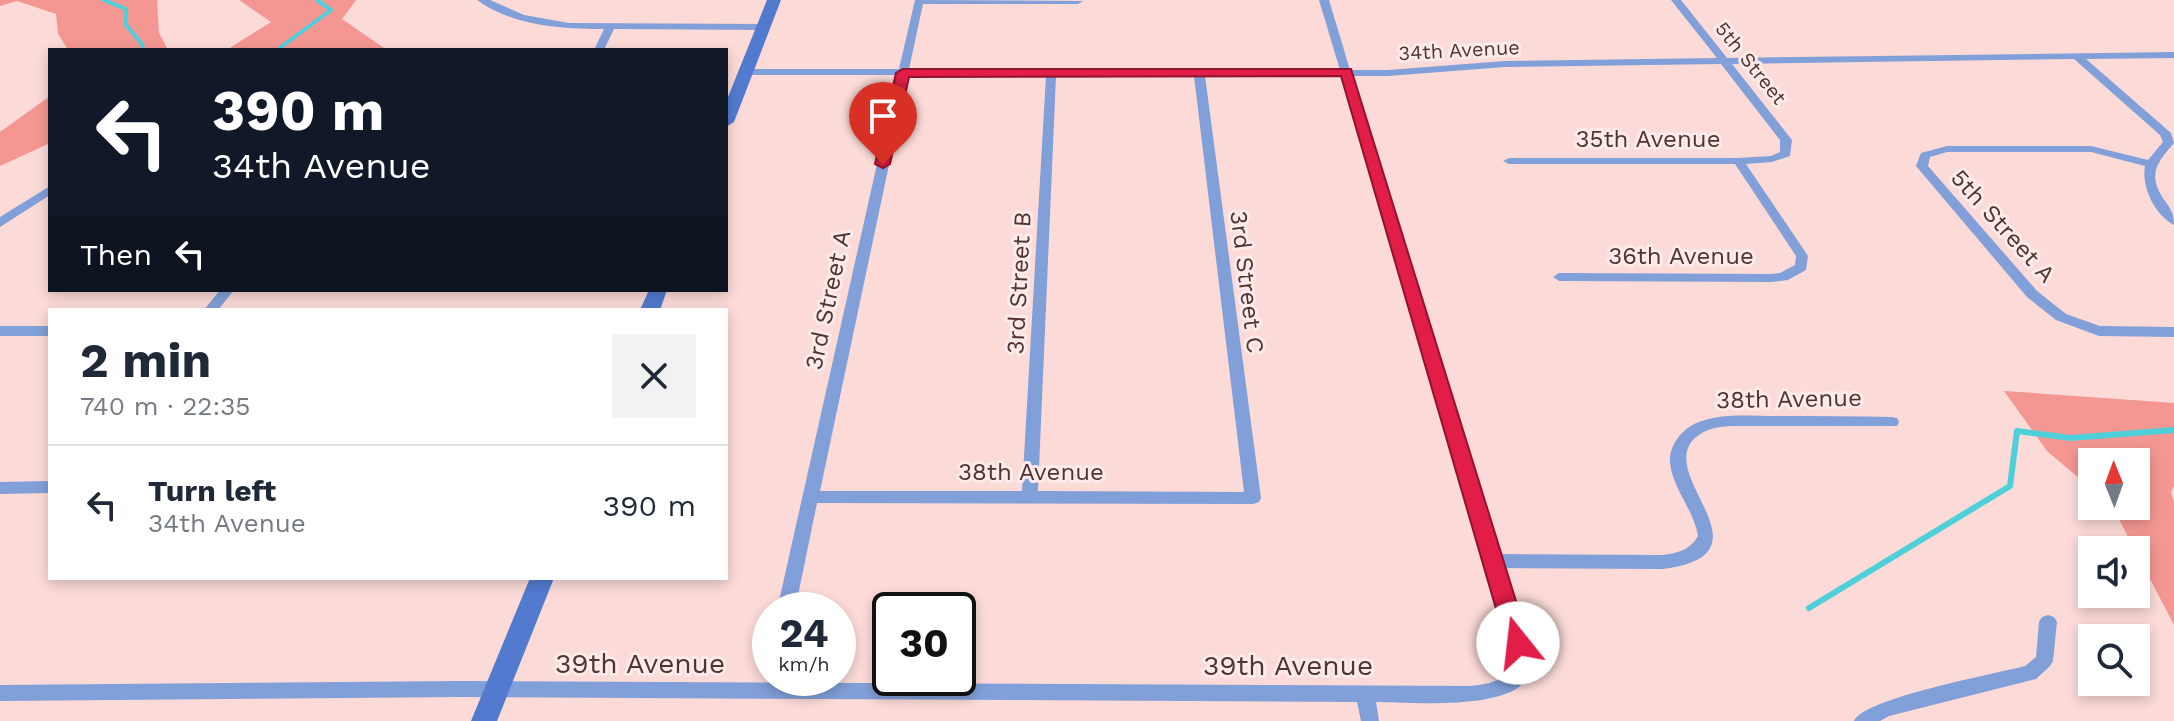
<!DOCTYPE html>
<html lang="en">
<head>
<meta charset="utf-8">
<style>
  :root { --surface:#fff; --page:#f2f2f3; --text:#1f2937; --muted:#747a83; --line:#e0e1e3 }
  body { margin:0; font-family:"Work Sans",sans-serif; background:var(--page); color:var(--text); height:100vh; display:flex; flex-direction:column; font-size:30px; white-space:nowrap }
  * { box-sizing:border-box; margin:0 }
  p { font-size:26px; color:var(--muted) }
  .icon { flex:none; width:44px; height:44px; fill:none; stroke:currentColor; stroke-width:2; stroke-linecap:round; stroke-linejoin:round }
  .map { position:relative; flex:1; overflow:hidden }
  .sheet { position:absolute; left:48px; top:308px; width:680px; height:272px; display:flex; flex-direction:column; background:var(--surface); border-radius:0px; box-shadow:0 4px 12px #0003 }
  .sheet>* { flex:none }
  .banner { position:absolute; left:48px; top:48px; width:680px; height:244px; border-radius:0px; box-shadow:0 4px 12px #0003; background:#111827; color:#fff; overflow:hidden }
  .needle { width:52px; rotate:359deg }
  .fabs { position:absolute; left:2078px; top:448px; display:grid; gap:16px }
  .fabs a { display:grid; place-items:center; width:72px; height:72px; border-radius:0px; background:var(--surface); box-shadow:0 4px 12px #0003; font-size:40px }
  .speed { position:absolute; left:752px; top:592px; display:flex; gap:16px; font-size:40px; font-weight:700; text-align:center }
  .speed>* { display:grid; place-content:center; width:104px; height:104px; border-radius:50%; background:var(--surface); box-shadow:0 4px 12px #0003; line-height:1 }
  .speed small { font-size:20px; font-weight:400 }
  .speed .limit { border:4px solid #111; border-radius:12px; background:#fff; color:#111 }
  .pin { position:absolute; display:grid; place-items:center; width:68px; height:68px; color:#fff; margin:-82px -34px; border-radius:50% 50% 50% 0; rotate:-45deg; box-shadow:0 0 8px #0007 }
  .pin .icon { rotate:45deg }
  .me { position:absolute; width:88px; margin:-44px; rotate:344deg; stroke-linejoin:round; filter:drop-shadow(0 0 6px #0008) }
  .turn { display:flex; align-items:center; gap:28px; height:168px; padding:0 32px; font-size:36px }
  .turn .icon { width:104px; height:104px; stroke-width:2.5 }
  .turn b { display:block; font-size:56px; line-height:68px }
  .then { display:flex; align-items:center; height:76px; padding:0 32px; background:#0003; gap:16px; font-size:30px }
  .round { display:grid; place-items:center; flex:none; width:84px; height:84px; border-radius:0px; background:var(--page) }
  .headline { display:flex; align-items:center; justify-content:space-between; height:136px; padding:0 32px }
  h1 { font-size:48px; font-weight:700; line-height:60px }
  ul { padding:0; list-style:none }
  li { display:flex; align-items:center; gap:24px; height:120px; padding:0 32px; border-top:2px solid var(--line) }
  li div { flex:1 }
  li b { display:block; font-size:30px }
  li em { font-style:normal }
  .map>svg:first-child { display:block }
  .forest { fill:#f49792 }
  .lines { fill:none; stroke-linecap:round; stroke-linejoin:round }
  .stream-far1 { stroke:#4ed0db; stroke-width:4 }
  .stream { stroke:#4ed0db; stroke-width:6 }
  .street { fill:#819fd8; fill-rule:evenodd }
  .secondary { fill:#527bcf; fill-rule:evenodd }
  .route { fill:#e11d48; stroke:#92132f; stroke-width:2 }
  .labels { text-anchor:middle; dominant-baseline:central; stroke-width:6; stroke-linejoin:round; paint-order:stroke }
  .far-street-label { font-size:20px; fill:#533331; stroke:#fcebea }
  .street-label { font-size:24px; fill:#533331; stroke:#fcebea }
  .near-street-label { font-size:28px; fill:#533331; stroke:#fcebea }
</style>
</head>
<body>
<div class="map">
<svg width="2174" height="721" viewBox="0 0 2174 721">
  <rect width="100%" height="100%" fill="#fbdad7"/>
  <path class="forest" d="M0 0H157L159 33 168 50H68L58 34 56 14 17 1 0 6Z
    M239 0H356L342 19 387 50H231V47L271 22Z
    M50 96V143L0 166V132Z
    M2004 391 2174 403V486L2171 492 2174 502V625L2112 506H2136V462H2092V489L2047 451Z"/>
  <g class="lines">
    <path class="stream-far1" d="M104 0 126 9V25L142 44 143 50
      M277 50 331 10 317 0"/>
    <path class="stream" d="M1809 608 2010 486 2017 431 2071 438 2174 430"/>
    <path class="street" d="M477 0H490L524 15 569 23 764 24 769 27 764 30 614 29 604 50H594L604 29C562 29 513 26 477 0Z
      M915 0 1083 1 1078 4H923L909 69 1340 70 1319 0H1329L1350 70H1388L1505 61 1717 58 1671 0H1681L1727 58 2174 52V58L2086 59 2171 133 2174 143C2156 164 2147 175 2165 201 2171 210 2174 213 2174 225 2155 215 2141 187 2145 166L2091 152H1947L1930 157 1928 166 2037 291 2066 314 2100 326 2174 327V337L2099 336 2056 320 2027 297 1916 166 1921 153 1947 146H2091L2148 160 2163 142 2160 135 2074 59 1732 64 1792 140 1790 156 1772 162 1746 164 1808 256 1806 270 1788 280 1771 282 1559 281 1553 277 1559 273 1771 274 1780 273 1795 265 1796 256 1735 164H1509L1503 161 1509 158H1738L1771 156 1780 152V140L1721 64 1505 67 1388 76H1352L1499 554 1663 555C1678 553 1690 550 1698 536 1694 510 1672 488 1670 462 1669 443 1685 426 1702 421 1725 413 1751 416 1775 416 1814 416 1853 416 1892 417L1897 418 1899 422 1897 426H1730C1717 427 1705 429 1695 438 1654 476 1777 554 1663 569L1504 568C1512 594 1532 643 1530 669 1526 713 1406 702 1376 702L1379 721H1361L1357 702 461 697 0 701V685L461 681 1471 686C1488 684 1500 682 1512 669L1509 643 1342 76H1205L1261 498 1259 502 1253 504 817 503 795 610H777L897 75H746L741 72 746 69H899ZM908 75 1046 76 1022 491H820ZM1056 76H1194L1244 492 1038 491Z
      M50 186V195L0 227V217Z
      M220 290H234L218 310H204Z
      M0 326H50V336H0Z
      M50 481V493L0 494V482Z
      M2048 615 2054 617 2057 622 2053 661 2050 666 2036 679 1889 716 1880 721H1854C1864 698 1995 674 2025 666L2036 657 2039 622 2042 617Z"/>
    <path class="secondary" d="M767 0H781L734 122 726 127V102Z
      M649 290H667L660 310H640Z
      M530 578H554L497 721H471Z"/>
  </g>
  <path class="route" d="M903 69H1351L1529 643 1526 650 1518 653 1510 650 1506 643 1341 76 909 77 890 164 883 168 875 164 896 73Z"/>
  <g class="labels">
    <g class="far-street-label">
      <text transform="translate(1459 50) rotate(-3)">34th Avenue</text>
      <text transform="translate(1751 63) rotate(51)">5th Street</text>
    </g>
    <g class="street-label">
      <text x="1648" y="139">35th Avenue</text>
      <text transform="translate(2003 226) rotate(48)">5th Street A</text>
      <text x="1681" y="256">36th Avenue</text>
      <text transform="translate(1247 282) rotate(83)">3rd Street C</text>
      <text transform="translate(1019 283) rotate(-87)">3rd Street B</text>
      <text transform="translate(828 300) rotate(-78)">3rd Street A</text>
      <text transform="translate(1789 399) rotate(-1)">38th Avenue</text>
      <text x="1031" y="472">38th Avenue</text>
    </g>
    <g class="near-street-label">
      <text x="640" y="663">39th Avenue</text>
      <text x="1288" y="665">39th Avenue</text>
    </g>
  </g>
</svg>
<div class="fabs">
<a><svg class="needle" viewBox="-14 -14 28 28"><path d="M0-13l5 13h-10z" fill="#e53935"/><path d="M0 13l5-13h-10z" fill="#747a83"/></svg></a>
<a><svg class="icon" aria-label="sound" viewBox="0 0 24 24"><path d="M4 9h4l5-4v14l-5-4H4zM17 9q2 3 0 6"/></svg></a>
<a><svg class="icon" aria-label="search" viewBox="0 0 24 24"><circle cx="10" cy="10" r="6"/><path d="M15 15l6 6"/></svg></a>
</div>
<div class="speed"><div>24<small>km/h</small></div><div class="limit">30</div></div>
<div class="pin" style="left:883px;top:164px;background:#d93025"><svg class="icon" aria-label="arrive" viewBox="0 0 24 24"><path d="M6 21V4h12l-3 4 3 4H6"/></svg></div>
<svg class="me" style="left:1518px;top:643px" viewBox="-20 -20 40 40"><circle r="19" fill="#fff"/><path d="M0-13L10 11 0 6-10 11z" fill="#e11d48"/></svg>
<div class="banner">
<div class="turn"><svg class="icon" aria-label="left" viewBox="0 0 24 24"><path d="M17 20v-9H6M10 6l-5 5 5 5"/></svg><div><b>390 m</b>34th Avenue</div></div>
<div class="then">Then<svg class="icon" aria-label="left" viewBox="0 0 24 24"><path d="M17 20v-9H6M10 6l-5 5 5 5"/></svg></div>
</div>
<section class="sheet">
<div class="headline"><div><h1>2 min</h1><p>740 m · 22:35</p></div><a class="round"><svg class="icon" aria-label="close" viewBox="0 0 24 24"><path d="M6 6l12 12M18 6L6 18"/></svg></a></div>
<ul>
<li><svg class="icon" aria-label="left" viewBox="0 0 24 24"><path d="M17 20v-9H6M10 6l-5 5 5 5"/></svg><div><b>Turn left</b><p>34th Avenue</p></div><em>390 m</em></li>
</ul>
</section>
</div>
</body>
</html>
